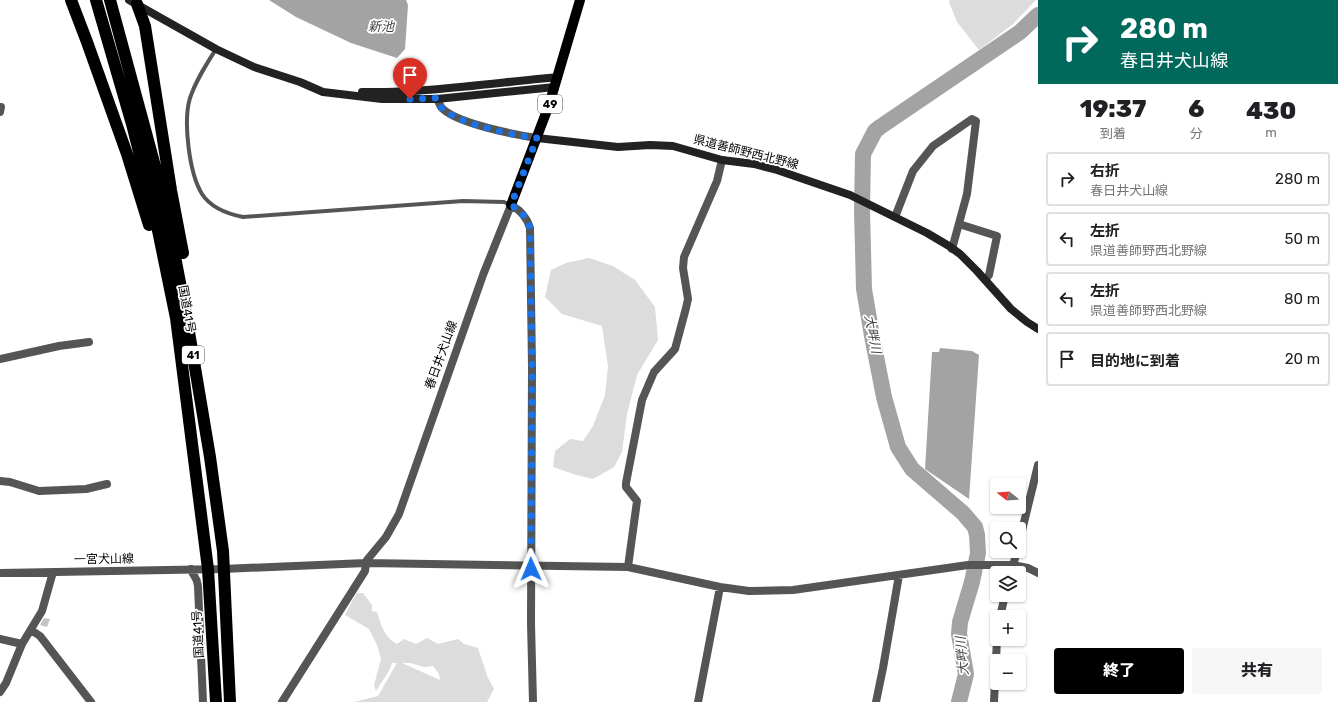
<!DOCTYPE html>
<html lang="ja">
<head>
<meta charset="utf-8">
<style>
  :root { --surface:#fff; --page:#f6f6f6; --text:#202124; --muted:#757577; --line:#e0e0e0; --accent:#000 }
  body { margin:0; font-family:Rubik,"Noto Sans JP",sans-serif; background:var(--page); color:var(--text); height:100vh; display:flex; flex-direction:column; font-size:15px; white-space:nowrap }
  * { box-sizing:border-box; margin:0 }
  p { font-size:13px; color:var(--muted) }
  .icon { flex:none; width:22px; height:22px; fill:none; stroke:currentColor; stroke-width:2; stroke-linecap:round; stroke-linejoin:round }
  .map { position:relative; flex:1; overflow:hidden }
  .details { display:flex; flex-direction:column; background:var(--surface); width:300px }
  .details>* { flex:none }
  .guide { background:#00695c; color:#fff; overflow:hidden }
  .needle { width:26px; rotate:287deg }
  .buttons { position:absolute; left:990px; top:478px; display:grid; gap:8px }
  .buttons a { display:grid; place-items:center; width:36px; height:36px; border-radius:4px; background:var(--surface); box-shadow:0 1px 3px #0004; font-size:20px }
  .pin { position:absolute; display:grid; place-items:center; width:34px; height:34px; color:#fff; margin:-41px -17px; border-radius:50% 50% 50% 0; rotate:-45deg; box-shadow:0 0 4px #0007 }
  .pin .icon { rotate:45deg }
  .me { position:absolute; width:44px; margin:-22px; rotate:359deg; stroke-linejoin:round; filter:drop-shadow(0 0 3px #0008) }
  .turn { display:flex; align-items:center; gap:14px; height:84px; padding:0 16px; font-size:18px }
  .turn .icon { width:52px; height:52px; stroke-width:2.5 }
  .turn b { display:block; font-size:28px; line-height:34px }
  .eta { display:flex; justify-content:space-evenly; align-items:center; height:68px; text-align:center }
  .eta b { font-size:24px; font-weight:800; line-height:28px }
  .cta { display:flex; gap:8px; margin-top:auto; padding:8px 16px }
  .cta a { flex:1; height:46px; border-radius:4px; background:var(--accent); color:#fff; font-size:16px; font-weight:800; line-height:46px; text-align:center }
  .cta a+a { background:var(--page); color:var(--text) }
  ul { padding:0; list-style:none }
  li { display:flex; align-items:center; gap:12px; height:54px; margin:0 8px 6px; padding:0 8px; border:2px solid var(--line); border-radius:4px }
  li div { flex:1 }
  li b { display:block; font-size:15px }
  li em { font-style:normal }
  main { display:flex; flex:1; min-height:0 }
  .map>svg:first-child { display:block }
  .green { fill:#dcdcdc; fill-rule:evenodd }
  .water { fill:#a3a3a3 }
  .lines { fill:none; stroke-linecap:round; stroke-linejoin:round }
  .river { stroke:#a3a3a3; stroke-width:16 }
  .building { fill:#c4c4c4 }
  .lane { stroke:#555; stroke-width:4 }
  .street { stroke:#555; stroke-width:8 }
  .secondary { stroke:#222; stroke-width:8 }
  .primary { stroke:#000; stroke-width:10 }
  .highway { stroke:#000; stroke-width:12 }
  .route { stroke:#1a73e8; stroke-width:7; stroke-dasharray:0 12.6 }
  .labels { text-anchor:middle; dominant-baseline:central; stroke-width:3.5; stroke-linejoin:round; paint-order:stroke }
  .shield { fill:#fff; stroke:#4c4c4c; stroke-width:1 }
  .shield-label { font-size:11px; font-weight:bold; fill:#000 }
  .street-label { font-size:12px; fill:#000; stroke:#fff }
  .water-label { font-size:13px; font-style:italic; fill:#444; stroke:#fff }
</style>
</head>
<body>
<main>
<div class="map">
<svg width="1038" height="702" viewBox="0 0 1038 702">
  <rect width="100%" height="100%" fill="#fff"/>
  <path class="green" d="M950 0H1036L1013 24 979 50 957 22 949 2Z
    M589 258 613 266 635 280 655 307 658 340 637 375 627 414 622 452 614 467 593 479 573 474 553 467 555 451 570 439 583 441 593 426 605 395 608 367 602 326 562 314 545 297 551 270 566 263Z
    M357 593H363L372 605V611L377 612C381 625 384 637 397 644L404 639 416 644 427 638 438 644 458 639 464 644 478 648 488 678 494 689 487 702H354L378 696 397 663H392L389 671 376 691 374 685 381 659 377 645 369 629 345 615 351 603ZM402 663H410L424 667 433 666 439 674 440 680Z"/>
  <path class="water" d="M269 0H406L408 5 405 49 397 58 351 43 296 17Z
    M940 348 972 351 979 355 969 499 925 469 932 352H939Z"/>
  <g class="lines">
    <path class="river" d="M959 702 966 674 959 634 960 622 972 582 978 553 977 535 975 527 963 513 912 469 898 447 884 397 872 336 864 289 862 210 863 154 875 131 880 127 1020 32 1038 15"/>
  </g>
  <path class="building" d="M44 618 50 619 47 627 40 625Z"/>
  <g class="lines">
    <path class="lane" d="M216 49C206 65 196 80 190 98 183 121 189 173 202 194 211 208 228 214 243 217L463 201 504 202 511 205"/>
    <path class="street" d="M437 99C438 101 440 105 441 107 454 123 516 135 537 138
      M0 107H1L0 112
      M895 217 913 171 933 146 972 119 976 121 967 194 952 249
      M959 224 997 236 989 275 985 280
      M0 359 59 346 89 342
      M0 481 10 482 39 491 86 489 107 484
      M1019 543 1038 465
      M628 567 637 501 626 487V483L642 400 654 372 675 349 686 308 688 299 683 268 684 257 717 181 722 160
      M191 569C193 577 197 576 198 586L203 702
      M0 573 223 569 366 563 367 560 386 537 399 514 483 275 511 205C520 210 527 217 530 228L532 366 531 624 533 702
      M1011 573 1017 551
      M1000 617 1005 595
      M31 630 40 636 91 702
      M0 639 22 644
      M0 692 6 683 22 644 42 611 53 572
      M282 702 365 571 366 563 628 567 720 587 749 591 793 590 968 565H1013L1028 568 1038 573
      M698 702 720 587
      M876 702 883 668 899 575
      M994 702 997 639"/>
    <path class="secondary" d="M129 0 216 49 254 67 300 82 323 92 382 99H437L555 87
      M362 92C428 93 492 83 558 77
      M537 138 618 147 650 145 673 146 722 160 754 164 777 170 850 195 927 233 949 246 960 254 977 271 1011 309 1027 322 1038 329"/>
    <path class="primary" d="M511 205 549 105 580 0"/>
    <path class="highway" d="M71 0 87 42 127 154 149 225
      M96 0 132 124 154 211 176 318 208 569 216 702
      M110 0 155 166 173 246 186 314 210 457 223 551 230 702
      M137 4 145 26 171 190 183 253"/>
  </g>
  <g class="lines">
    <path class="route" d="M410 99 437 98C438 101 440 104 441 107 454 123 516 136 537 138L511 205C520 210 527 217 530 228L532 366 531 569"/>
  </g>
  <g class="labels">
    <g class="shield">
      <rect x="538" y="95" width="24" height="18" rx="3"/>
      <rect x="182" y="346" width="22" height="18" rx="3"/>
    </g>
    <g class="shield-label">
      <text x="550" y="104">49</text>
      <text x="193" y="355">41</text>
    </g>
    <g class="street-label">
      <text transform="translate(746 152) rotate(14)">県道善師野西北野線</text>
      <text transform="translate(187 309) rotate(80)">国道41号</text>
      <text transform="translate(441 355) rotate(-70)">春日井犬山線</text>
      <text transform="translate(104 559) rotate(-1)">一宮犬山線</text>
      <text transform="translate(198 634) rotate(-93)">国道41号</text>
    </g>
    <g class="water-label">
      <text x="381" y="26">新池</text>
      <text transform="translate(873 334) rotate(79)">大畔川</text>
      <text transform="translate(962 656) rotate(-95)">大畔川</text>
    </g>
  </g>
</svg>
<div class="buttons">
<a><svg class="needle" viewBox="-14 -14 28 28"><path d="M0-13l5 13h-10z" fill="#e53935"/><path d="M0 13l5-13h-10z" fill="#757577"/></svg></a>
<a><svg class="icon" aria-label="search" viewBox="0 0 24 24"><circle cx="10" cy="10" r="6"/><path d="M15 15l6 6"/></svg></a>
<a><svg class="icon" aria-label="layers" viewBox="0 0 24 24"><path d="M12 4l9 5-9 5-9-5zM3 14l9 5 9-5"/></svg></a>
<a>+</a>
<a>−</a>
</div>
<div class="pin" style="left:410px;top:99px;background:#d93025"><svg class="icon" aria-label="arrive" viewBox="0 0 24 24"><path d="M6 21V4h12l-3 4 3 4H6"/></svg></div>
<svg class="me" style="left:531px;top:569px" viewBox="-20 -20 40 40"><path d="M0-17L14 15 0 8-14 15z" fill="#1a73e8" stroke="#fff" stroke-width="4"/></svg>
</div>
<section class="details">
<div class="guide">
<div class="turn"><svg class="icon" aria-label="right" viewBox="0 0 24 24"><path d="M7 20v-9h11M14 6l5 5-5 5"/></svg><div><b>280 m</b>春日井犬山線</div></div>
</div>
<div class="eta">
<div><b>19:37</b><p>到着</p></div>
<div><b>6</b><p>分</p></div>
<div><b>430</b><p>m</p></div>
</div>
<ul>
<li><svg class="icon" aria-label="right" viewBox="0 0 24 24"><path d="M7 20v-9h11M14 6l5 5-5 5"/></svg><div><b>右折</b><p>春日井犬山線</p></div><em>280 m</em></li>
<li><svg class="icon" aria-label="left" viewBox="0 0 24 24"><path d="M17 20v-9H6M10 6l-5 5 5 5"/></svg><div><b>左折</b><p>県道善師野西北野線</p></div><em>50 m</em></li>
<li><svg class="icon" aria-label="left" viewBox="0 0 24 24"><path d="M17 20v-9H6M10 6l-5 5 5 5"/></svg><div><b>左折</b><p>県道善師野西北野線</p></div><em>80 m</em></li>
<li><svg class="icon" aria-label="arrive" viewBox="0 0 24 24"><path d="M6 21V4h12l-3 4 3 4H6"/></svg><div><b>目的地に到着</b></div><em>20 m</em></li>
</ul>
<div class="cta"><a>終了</a><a>共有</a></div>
</section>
</main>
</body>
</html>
